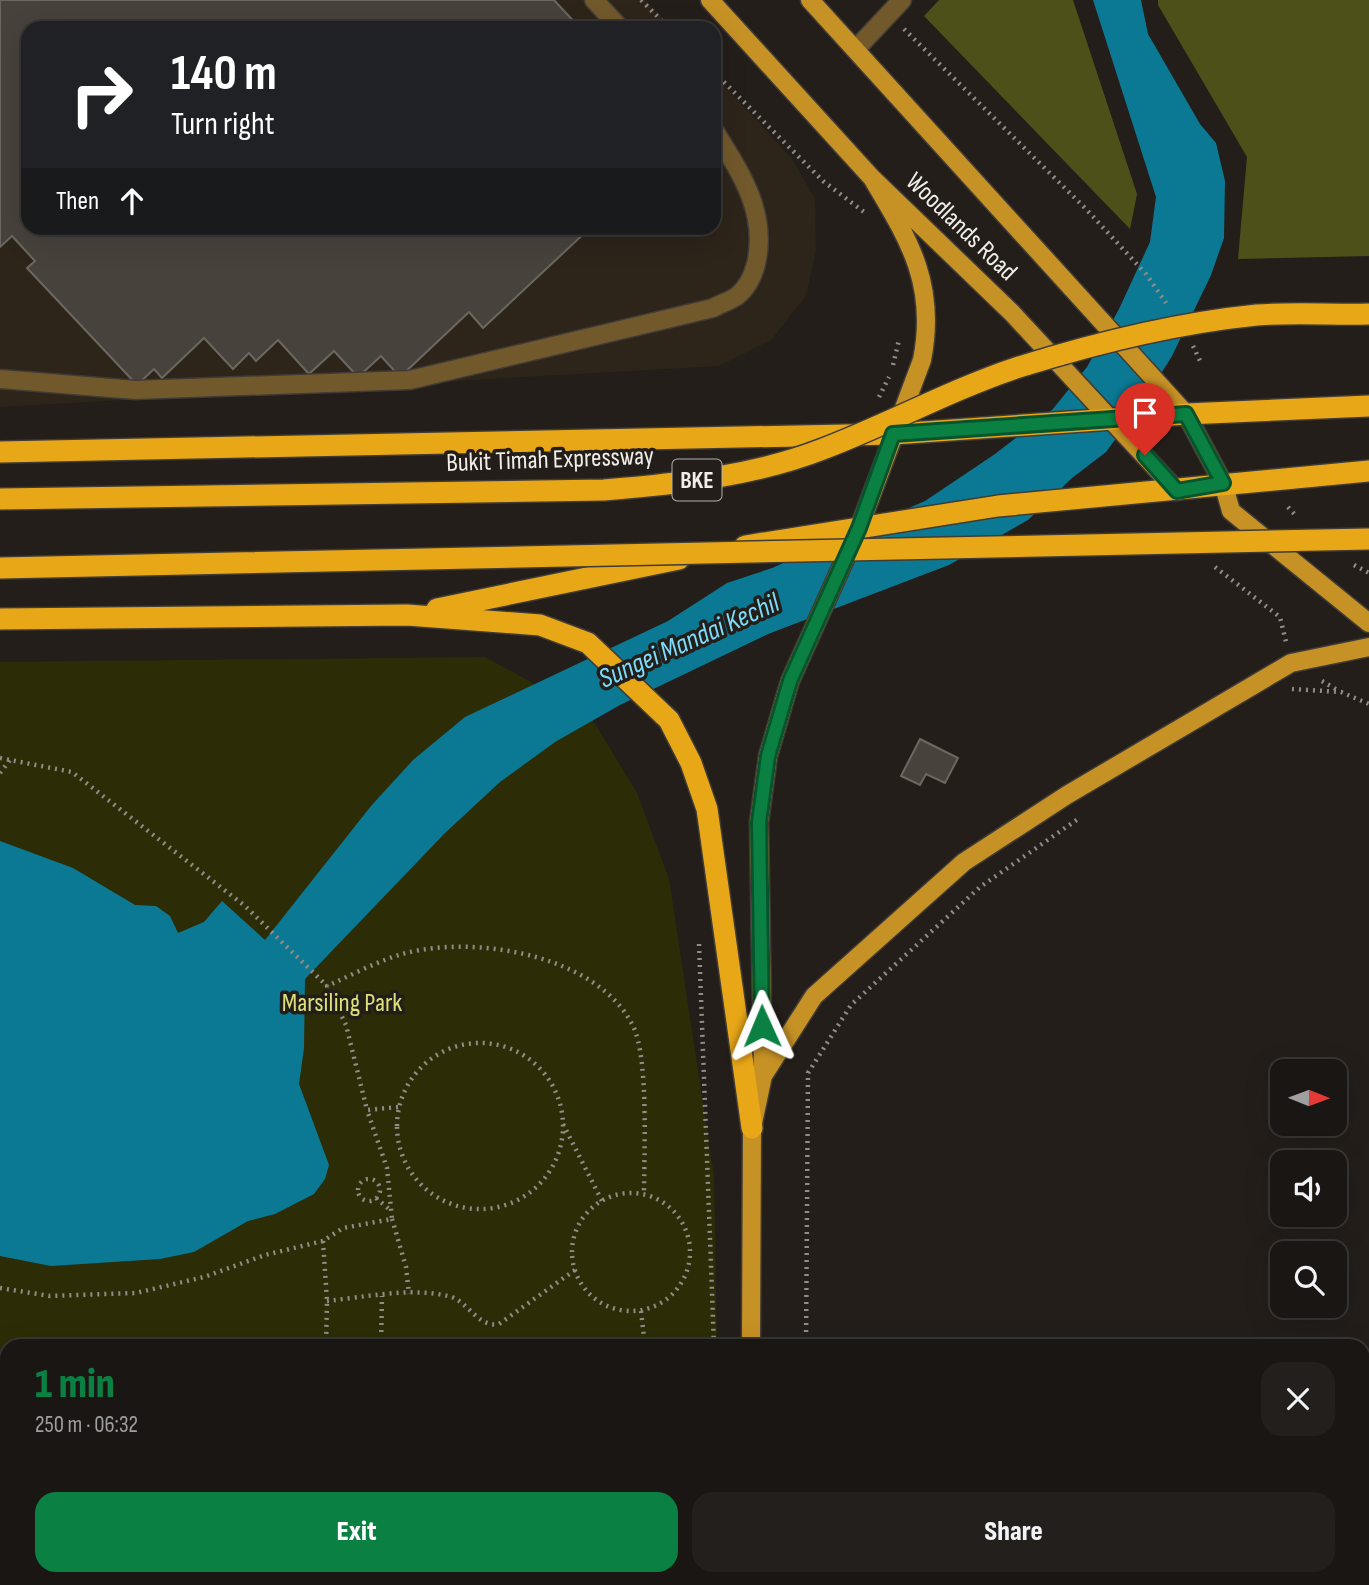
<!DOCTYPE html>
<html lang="en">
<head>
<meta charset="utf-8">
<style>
  :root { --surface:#1a1613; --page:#231f1c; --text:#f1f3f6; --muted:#9f9fa0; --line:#383533; --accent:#0b8043 }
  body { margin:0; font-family:"Sofia Sans Condensed",sans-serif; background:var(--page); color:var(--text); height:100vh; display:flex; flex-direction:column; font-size:26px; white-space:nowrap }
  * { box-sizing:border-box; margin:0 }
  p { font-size:23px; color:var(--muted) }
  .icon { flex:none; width:38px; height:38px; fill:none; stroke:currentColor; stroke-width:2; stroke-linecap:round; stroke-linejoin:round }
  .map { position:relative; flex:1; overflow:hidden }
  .panel { position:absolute; left:0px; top:1339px; width:1370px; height:247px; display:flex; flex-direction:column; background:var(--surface); border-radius:21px 21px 0 0; box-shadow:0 7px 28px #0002,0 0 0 2px var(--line) }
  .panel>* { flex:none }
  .hud { position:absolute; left:21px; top:21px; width:700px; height:214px; border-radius:21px; box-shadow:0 7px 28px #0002,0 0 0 2px var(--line); background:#202124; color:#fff; overflow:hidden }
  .needle { width:46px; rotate:91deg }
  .controls { position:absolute; left:1270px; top:1059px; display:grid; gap:14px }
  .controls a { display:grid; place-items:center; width:77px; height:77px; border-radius:14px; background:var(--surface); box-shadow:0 7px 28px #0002,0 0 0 2px var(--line); font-size:35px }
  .pin { position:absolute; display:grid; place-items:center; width:60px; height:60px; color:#fff; margin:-72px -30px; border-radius:50% 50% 50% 0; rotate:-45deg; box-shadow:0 0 7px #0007 }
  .pin .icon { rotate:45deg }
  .me { position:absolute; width:77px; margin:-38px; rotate:359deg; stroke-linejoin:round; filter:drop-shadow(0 0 5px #0008) }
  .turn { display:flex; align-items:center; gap:24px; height:147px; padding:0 35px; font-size:32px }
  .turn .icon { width:91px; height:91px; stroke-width:2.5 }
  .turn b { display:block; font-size:49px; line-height:60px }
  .then { display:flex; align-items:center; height:66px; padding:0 35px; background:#0003; gap:14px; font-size:26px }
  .round { display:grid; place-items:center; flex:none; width:74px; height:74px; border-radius:21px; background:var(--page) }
  .headline { display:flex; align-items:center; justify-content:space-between; height:119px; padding:0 35px }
  h1 { font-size:42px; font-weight:800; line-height:52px; color:var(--accent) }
  .action { display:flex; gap:14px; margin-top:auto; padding:14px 35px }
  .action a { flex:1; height:80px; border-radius:21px; background:var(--accent); color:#fff; font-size:28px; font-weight:800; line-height:80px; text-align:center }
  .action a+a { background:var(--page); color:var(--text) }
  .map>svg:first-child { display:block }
  .built { fill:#2d241a }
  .green { fill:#2c2d07 }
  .forest { fill:#4e5019 }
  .water { fill:#0c7994 }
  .building { fill:#47423c; stroke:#6c6761; stroke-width:2 }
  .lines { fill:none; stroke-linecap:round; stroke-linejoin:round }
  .minor-casing { stroke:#403b36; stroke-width:21 }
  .major-casing { stroke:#403b36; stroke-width:21 }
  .highway-casing { stroke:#403b36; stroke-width:24 }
  .path { stroke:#908c88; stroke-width:4.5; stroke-dasharray:2 5; stroke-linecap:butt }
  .minor { stroke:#72592c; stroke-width:18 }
  .major { stroke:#c69125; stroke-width:18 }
  .highway { stroke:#e8a717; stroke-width:21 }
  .highway-bridge-casing { stroke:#403b36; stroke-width:24; stroke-linecap:butt }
  .highway-bridge { stroke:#e8a717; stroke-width:21 }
  .route-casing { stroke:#07532c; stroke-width:18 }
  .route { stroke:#0b8043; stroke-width:12 }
  .labels { text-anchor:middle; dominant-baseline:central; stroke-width:7; stroke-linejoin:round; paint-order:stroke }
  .shield { fill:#231e19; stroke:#b3b0ab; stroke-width:2 }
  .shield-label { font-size:24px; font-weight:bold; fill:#f1eeea }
  .street-label { font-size:26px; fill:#f1eeea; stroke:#231e19 }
  .park-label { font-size:26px; fill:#dbe07b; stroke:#231e19 }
  .water-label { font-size:28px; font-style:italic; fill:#7cdcfb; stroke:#231e19 }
</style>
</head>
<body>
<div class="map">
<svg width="1369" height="1585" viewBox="0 0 1369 1585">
  <rect width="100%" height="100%" fill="#231e19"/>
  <path class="built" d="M0 0H646L672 28H28V228H714V74L792 159 815 198 816 250 806 296 771 340 719 366 0 407Z"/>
  <path class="green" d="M485 657 589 714 637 793 669 879 714 1176 717 1346H7V1578L711 1579 708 1585H0V662Z"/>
  <path class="forest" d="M939 0H1073L1137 194 1130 229 924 16Z
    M1158 0H1369V256L1238 259 1247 157 1158 5Z"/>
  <path class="water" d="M1093 0H1141L1148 34 1200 124 1216 143 1225 181 1224 238 1211 275 1172 356 1145 399 1106 452 1072 478 1028 520 949 565 768 634 620 705 555 742 500 782 445 833 305 979 304 1048 299 1084 329 1165 325 1179 314 1194 275 1214 248 1221 194 1252 160 1259 51 1266 0 1256V841L73 868 135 905 156 906 170 916 178 933 204 922 222 901 265 940 371 806 413 760 465 717 668 621 727 583 772 568 925 501 995 454 1052 410 1087 367 1119 309 1150 242 1156 197Z"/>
  <path class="building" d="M0 0H554L580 28H28V228H590L483 328 469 312 400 377 381 356 358 377 334 351 309 374 278 340 256 361 249 353 233 369 204 338 162 378 154 369 137 385 27 268 35 261 12 236 0 247Z
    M920 739 958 758 945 783 926 774 920 785 901 776Z"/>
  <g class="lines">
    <g class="minor-casing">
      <path id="minor" d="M594 0 620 28
        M856 49 902 0
        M0 379 135 390 410 380 713 308C720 304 730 301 737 296 747 288 753 276 756 264 768 212 740 172 714 130
        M0 1458 7 1455
        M188 1578V1585
        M57 1585 69 1578"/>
    </g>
    <g class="major-casing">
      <path id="major" d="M710 0 872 178 1012 313 1177 491
        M810 0 1186 414 1223 483 1231 511 1369 623
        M763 1076 814 996 964 862 1067 795 1291 663 1369 647
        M751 1346 752 1128 763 1076 759 822 768 756 790 681 859 528 922 360C937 284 909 240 872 178
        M752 1578V1585
        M734 1585 736 1578"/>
    </g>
    <g class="highway-casing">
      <path id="highway" d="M0 452 893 434 1186 414 1369 406
        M745 546 998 506 1369 471
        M437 609 679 559
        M0 619 407 615 540 625 588 643 669 720 691 763 707 809 752 1128"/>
    </g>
    <path class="path" d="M641 0 669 28
      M904 29 1086 209 1146 274 1166 303
      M714 72 823 181 864 212
      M1193 346 1201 363
      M893 365 899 340
      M879 397 889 377
      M1288 507 1297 517
      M1354 565 1369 573
      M1215 567 1280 617 1286 642
      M1322 681 1339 691
      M1292 689 1341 692 1369 704
      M0 758 72 772 245 906 327 986
      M0 773 10 760
      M699 944 714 1346
      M397 1126a83 83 0 1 1 166 0a83 83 0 1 1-166 0Z
      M398 1107 367 1110 346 1025 327 986C352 975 379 960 406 953 476 935 598 955 633 1026 649 1058 644 1155 644 1195
      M563 1124 602 1201
      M358 1190a11 11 0 1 1 22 0a11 11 0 1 1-22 0Z
      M572 1252a59 59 0 1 1 118 0a59 59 0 1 1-118 0Z
      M376 1198 390 1210
      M392 1219 406 1267 409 1294
      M323 1241 327 1301 326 1346
      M0 1288 50 1296 136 1293 204 1277 265 1255 323 1241 343 1228 392 1219 387 1168 367 1110
      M327 1301C365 1297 411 1287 448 1296 468 1300 477 1328 499 1324L575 1270
      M641 1311 645 1346
      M381 1346 382 1296
      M398 1346 408 1340
      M806 1346 808 1073 851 1005 980 887 1078 819
      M328 1578V1585
      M369 1578 381 1585
      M817 1578 819 1585
      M568 1585 575 1578"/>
    <use href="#minor" class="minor"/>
    <use href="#major" class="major"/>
    <use href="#highway" class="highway"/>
    <g class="highway-bridge-casing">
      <path id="highway-bridge" d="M0 499 604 490C678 484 754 476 823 449 889 424 952 389 1019 367 1096 343 1177 323 1257 315 1294 312 1332 315 1369 314
        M0 568 1369 539"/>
    </g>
    <use href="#highway-bridge" class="highway-bridge"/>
  </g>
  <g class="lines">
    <g class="route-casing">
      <path id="route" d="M762 1026 759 822 768 756 790 681 859 528 893 434 1186 414 1223 483 1177 491 1145 455"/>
    </g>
    <use href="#route" class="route"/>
  </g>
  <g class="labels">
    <rect class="shield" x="672.5" y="459.5" width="49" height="41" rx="5"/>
    <g class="shield-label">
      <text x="697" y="480">BKE</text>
    </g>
    <g class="street-label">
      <text transform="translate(961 227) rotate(44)">Woodlands Road</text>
      <text transform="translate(550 460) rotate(-2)">Bukit Timah Expressway</text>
    </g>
    <g class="park-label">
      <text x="342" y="1003">Marsiling Park</text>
    </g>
    <g class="water-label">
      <text transform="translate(689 641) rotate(-24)">Sungei Mandai Kechil</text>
    </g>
  </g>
</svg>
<div class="controls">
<a><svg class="needle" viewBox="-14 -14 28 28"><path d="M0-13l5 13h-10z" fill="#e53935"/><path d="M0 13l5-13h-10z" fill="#9f9fa0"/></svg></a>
<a><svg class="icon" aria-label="sound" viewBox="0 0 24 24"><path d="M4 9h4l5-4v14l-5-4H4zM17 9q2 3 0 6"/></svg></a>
<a><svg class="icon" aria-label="search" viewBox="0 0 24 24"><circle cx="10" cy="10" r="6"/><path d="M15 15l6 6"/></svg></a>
</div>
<div class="pin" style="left:1145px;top:455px;background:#d93025"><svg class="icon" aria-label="arrive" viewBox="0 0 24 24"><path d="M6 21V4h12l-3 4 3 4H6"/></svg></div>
<svg class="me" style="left:762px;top:1026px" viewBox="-20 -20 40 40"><path d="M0-17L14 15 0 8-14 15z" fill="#0b8043" stroke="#fff" stroke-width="4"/></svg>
<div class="hud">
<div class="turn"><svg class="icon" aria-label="right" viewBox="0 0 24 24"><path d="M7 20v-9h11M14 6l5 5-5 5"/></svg><div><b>140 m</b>Turn right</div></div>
<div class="then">Then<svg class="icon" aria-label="ahead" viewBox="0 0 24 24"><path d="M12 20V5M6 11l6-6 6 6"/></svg></div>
</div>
<section class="panel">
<div class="headline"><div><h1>1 min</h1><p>250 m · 06:32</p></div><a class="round"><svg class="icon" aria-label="close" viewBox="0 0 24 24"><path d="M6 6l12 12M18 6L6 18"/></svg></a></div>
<div class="action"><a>Exit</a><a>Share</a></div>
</section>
</div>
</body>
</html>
